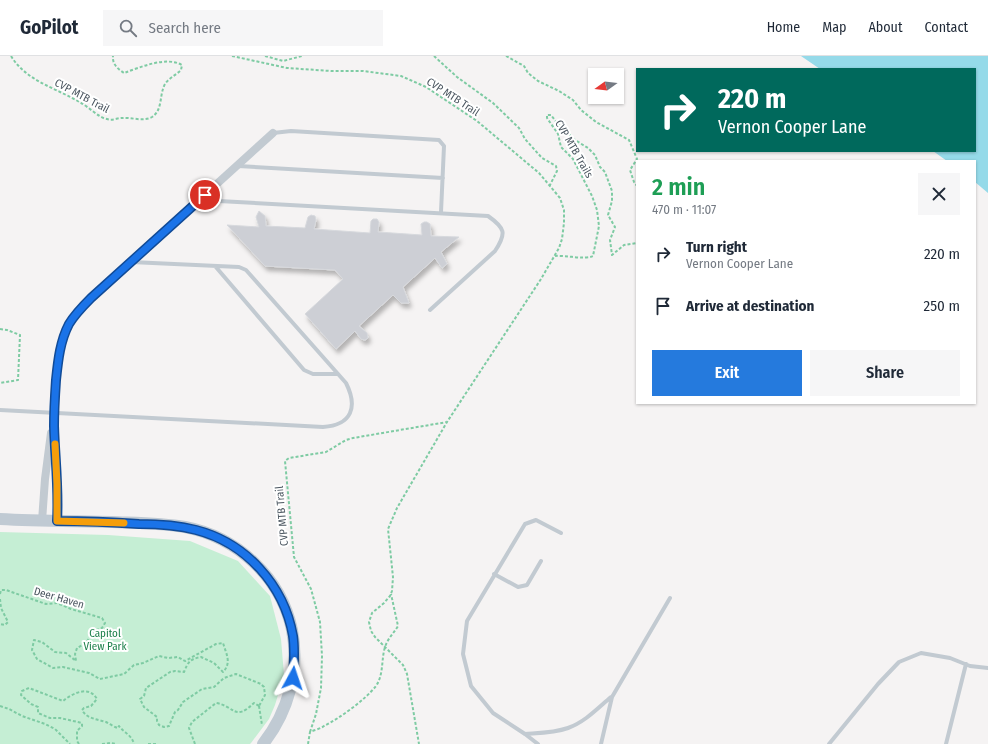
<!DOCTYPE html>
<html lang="en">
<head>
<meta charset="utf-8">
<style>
  :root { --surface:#fff; --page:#f6f6f7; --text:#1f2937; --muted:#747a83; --line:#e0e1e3; --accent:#257add }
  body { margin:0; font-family:"Fira Sans Condensed",sans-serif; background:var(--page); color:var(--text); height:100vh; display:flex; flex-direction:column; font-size:15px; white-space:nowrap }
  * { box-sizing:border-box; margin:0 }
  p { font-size:13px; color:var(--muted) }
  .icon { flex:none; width:22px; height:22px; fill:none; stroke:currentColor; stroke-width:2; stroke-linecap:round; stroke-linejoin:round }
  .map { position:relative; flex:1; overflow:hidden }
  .sheet { position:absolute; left:636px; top:104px; width:340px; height:244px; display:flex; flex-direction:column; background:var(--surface); border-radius:0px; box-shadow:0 1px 3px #0004 }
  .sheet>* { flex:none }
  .guide { position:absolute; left:636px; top:12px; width:340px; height:84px; border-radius:0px; box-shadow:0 1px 3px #0004; background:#00695c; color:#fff; overflow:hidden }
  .needle { width:26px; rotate:255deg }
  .tools { position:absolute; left:588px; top:12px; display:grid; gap:8px }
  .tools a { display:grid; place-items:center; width:36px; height:36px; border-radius:0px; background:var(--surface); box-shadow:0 1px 3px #0004; font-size:20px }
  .pin { position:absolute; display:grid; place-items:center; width:34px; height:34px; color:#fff; margin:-17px; border:2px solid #fff; border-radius:50%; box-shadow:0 1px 4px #0007 }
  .me { position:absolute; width:44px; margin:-22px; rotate:5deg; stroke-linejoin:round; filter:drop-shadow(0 0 3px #0008) }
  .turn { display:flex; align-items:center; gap:14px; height:84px; padding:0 16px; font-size:18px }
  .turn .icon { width:52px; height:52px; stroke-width:2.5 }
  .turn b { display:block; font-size:28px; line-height:34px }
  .round { display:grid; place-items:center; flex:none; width:42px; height:42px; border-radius:0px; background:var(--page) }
  .overview { display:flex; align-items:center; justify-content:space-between; height:68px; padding:0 16px }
  h1 { font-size:24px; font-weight:600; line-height:30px; color:#1e9e55 }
  .cta { display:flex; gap:8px; margin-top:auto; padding:8px 16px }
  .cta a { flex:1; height:46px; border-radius:0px; background:var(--accent); color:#fff; font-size:16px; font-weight:600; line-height:46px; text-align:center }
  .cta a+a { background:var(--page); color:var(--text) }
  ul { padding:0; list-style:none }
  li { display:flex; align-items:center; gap:12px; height:52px; padding:0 16px }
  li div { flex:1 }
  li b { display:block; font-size:15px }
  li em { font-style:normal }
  header { display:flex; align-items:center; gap:24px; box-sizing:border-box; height:56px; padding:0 20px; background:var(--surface); border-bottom:1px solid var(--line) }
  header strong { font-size:19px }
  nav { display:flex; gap:22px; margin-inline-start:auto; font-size:14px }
  .search { width:280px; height:36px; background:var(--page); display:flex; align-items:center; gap:10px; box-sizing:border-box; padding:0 14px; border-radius:0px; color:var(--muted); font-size:15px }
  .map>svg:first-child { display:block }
  .green { fill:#c5eed4 }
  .water { fill:#95dae9 }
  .building { fill:#cdcfd5; stroke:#d7d9dd; filter:url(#shadow) }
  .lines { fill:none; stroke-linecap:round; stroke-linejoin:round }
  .path { stroke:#7ecba3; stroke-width:2; stroke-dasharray:3 2; stroke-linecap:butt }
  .lane { stroke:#c2cad1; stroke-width:4 }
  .street { stroke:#c2cad1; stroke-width:8 }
  .secondary { stroke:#c0cad3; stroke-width:12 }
  .route-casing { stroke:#114b97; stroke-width:10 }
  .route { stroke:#1a73e8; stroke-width:7 }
  .slow { stroke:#f59e0b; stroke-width:7 }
  .labels { text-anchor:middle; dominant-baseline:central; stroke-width:4; stroke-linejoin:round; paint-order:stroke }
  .street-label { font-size:11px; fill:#4b5660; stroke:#fff }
  .park-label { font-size:11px; fill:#1d804b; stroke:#fff }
</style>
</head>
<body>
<header>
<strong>GoPilot</strong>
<div class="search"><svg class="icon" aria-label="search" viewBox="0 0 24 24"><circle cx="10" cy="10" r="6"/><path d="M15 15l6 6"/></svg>Search here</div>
<nav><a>Home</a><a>Map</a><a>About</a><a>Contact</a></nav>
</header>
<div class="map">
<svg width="988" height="688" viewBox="0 0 988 688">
  <defs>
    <filter id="shadow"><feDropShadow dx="2.5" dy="4.5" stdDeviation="2" flood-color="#0004"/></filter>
  </defs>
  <rect width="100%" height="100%" fill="#f5f3f3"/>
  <path class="green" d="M0 476 108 479 190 485 238 505 270 540 281 583 284 619 275 649 269 663 251 687 250 688H0Z"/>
  <path class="water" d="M801 0H988V137L975 126V105H947L933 95H975V13H820Z"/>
  <path class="building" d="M259 155 265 160 266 170 305 172 308 161 311 159 315 160 316 164 314 173 370 177 371 165 373 163H377L379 166 378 176 422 179 421 168 424 166H427L430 168 431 180 459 181 441 196 447 208 442 212 435 202 403 231 409 247H401L393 239 359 270 367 277 368 282 365 284 361 283 355 275 336 293 305 258 343 223 335 214 265 210 227 169 259 171 256 161Z"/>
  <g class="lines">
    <path class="path" d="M11 0C27 26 57 32 81 47 89 51 99 62 107 63 112 65 117 62 122 62 131 61 143 66 152 61 163 54 159 39 165 28 169 22 176 19 181 14L182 9C166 0 141 11 124 17 118 13 112 8 113 0
      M232 0 287 12 331 15H363L401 20 426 31 477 65 539 117 555 136 560 142 564 154V167L562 183 559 192 541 223 447 366 397 452 388 473 393 521 392 535 390 540 384 547 372 557 369 566 371 575 375 581 403 609 407 618 419 688
      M265 0 283 5 302 0
      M434 0 457 21 493 47 519 72 525 83 542 102 556 110 557 115 550 129
      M506 0 524 10 528 17 538 25 559 35 573 44 581 54 596 66 629 84 637 103 630 114 634 126 637 130
      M555 200C566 199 584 204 593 200L599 170 597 154 592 140 573 103 561 91 558 78 547 62V59H551L557 67 575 84 588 92 595 99 600 111 605 116 612 135V145L608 159 615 171 610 184 612 199 624 189 637 187
      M0 273 7 274 20 279 18 324 0 327
      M0 538 1 534H6L46 548 57 547 71 553 102 562 105 567 102 572 94 575 86 587 77 592 75 598 76 605 66 597 55 596 42 586 34 584 32 594 37 603 53 612 63 611 89 617 100 623 124 618 134 609 143 607 159 600 168 602 178 601 185 605 216 588 223 587C226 597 232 607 223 616L214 607 201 601C190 603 188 606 184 616L175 615 170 616 146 632 144 640 140 643 144 651 157 661V665L159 669 164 671 169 670 175 656 178 654 183 646 202 633 214 631 224 622 236 618 261 628 264 631 265 639 259 650
      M0 543 1 552 8 566 5 569 0 568
      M0 650 9 653 22 660 45 668 55 673 70 688
      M259 650 262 669
      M310 676 316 658 321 632 322 600 320 566 311 533 294 501 285 405 289 402 326 396 346 384 353 382 447 366
      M79 688 77 685V675L82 670V667L60 662H50L38 657V651L31 648 21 639 22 635 29 632 63 645C73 637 89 629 97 643L91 650 84 652 82 654C87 663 97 663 106 666 110 668 114 671 118 672L119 670C124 677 132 679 134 688
      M102 688 110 687 116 688
      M148 688H158
      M195 688 189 672 192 666 216 647C235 650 234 666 254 647L259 650
      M308 688 310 676C314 674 320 673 324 670 340 662 365 644 376 630 384 618 381 604 385 591 388 582 394 577 398 570L391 538"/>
    <path class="lane" d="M273 77 291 75 439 84 444 90 441 156
      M238 110 443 122
      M200 144 488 160C505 172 507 177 495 195L430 254
      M215 210 304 314 313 318H338
      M0 354 323 371C352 369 358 351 346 327L246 214 239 211 131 206
      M494 518 518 531 527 529 541 505
      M525 678C539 677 554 677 568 672 585 666 598 652 611 641
      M538 688 525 678 493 657 471 630 463 598 467 565 525 468 536 464 561 477
      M601 688 612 641 670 542
      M829 688 878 628 899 606 921 597 950 602 970 610 988 612
      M946 688 966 608"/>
    <path class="street" d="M42 465 45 423 51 377
      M57 465C59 433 55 402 54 370 54 355 55 339 56 324 58 305 60 285 69 268 75 258 83 250 91 242L273 77"/>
    <path class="secondary" d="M0 463C37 465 75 465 112 466 136 467 161 467 185 471 237 481 281 521 292 574 300 615 288 656 263 688"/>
  </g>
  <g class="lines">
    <g class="route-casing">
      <path id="route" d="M205 139 91 242C83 250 75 258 69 268 60 285 58 305 56 324 55 339 54 355 54 370 55 402 59 433 57 465 84 465 111 466 139 468 158 468 177 469 196 474 246 487 284 529 293 580 295 594 294 608 293 622"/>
    </g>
    <use href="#route" class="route"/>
    <path class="slow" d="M55 388 57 428V465L124 467"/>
  </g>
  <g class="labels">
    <g class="street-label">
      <text transform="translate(82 40) rotate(28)">CVP MTB Trail</text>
      <text transform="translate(453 41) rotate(33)">CVP MTB Trail</text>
      <text transform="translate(574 93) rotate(60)">CVP MTB Trails</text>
      <text transform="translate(282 460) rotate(-95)">CVP MTB Trail</text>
      <text transform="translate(59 542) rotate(16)">Deer Haven</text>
    </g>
    <g class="park-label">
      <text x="105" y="577">Capitol<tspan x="105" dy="13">View Park</tspan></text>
    </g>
  </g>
</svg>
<div class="tools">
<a><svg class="needle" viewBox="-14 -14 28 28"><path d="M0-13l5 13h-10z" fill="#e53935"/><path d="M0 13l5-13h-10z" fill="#747a83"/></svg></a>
</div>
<div class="pin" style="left:205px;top:139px;background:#d93025"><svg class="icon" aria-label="arrive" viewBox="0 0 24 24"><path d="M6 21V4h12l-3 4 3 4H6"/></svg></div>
<svg class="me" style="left:293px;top:622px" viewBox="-20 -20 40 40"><path d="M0-17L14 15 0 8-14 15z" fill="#1a73e8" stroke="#fff" stroke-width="4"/></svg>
<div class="guide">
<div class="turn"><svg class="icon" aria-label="right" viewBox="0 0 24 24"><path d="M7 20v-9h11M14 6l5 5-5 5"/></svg><div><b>220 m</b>Vernon Cooper Lane</div></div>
</div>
<section class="sheet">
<div class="overview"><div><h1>2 min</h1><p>470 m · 11:07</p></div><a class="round"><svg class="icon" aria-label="close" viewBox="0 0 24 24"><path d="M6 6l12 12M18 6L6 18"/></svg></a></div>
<ul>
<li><svg class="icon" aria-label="right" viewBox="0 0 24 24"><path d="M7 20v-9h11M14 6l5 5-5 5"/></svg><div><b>Turn right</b><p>Vernon Cooper Lane</p></div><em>220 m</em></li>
<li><svg class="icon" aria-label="arrive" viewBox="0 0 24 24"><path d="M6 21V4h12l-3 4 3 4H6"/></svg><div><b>Arrive at destination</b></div><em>250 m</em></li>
</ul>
<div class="cta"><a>Exit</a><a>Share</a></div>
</section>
</div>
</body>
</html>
